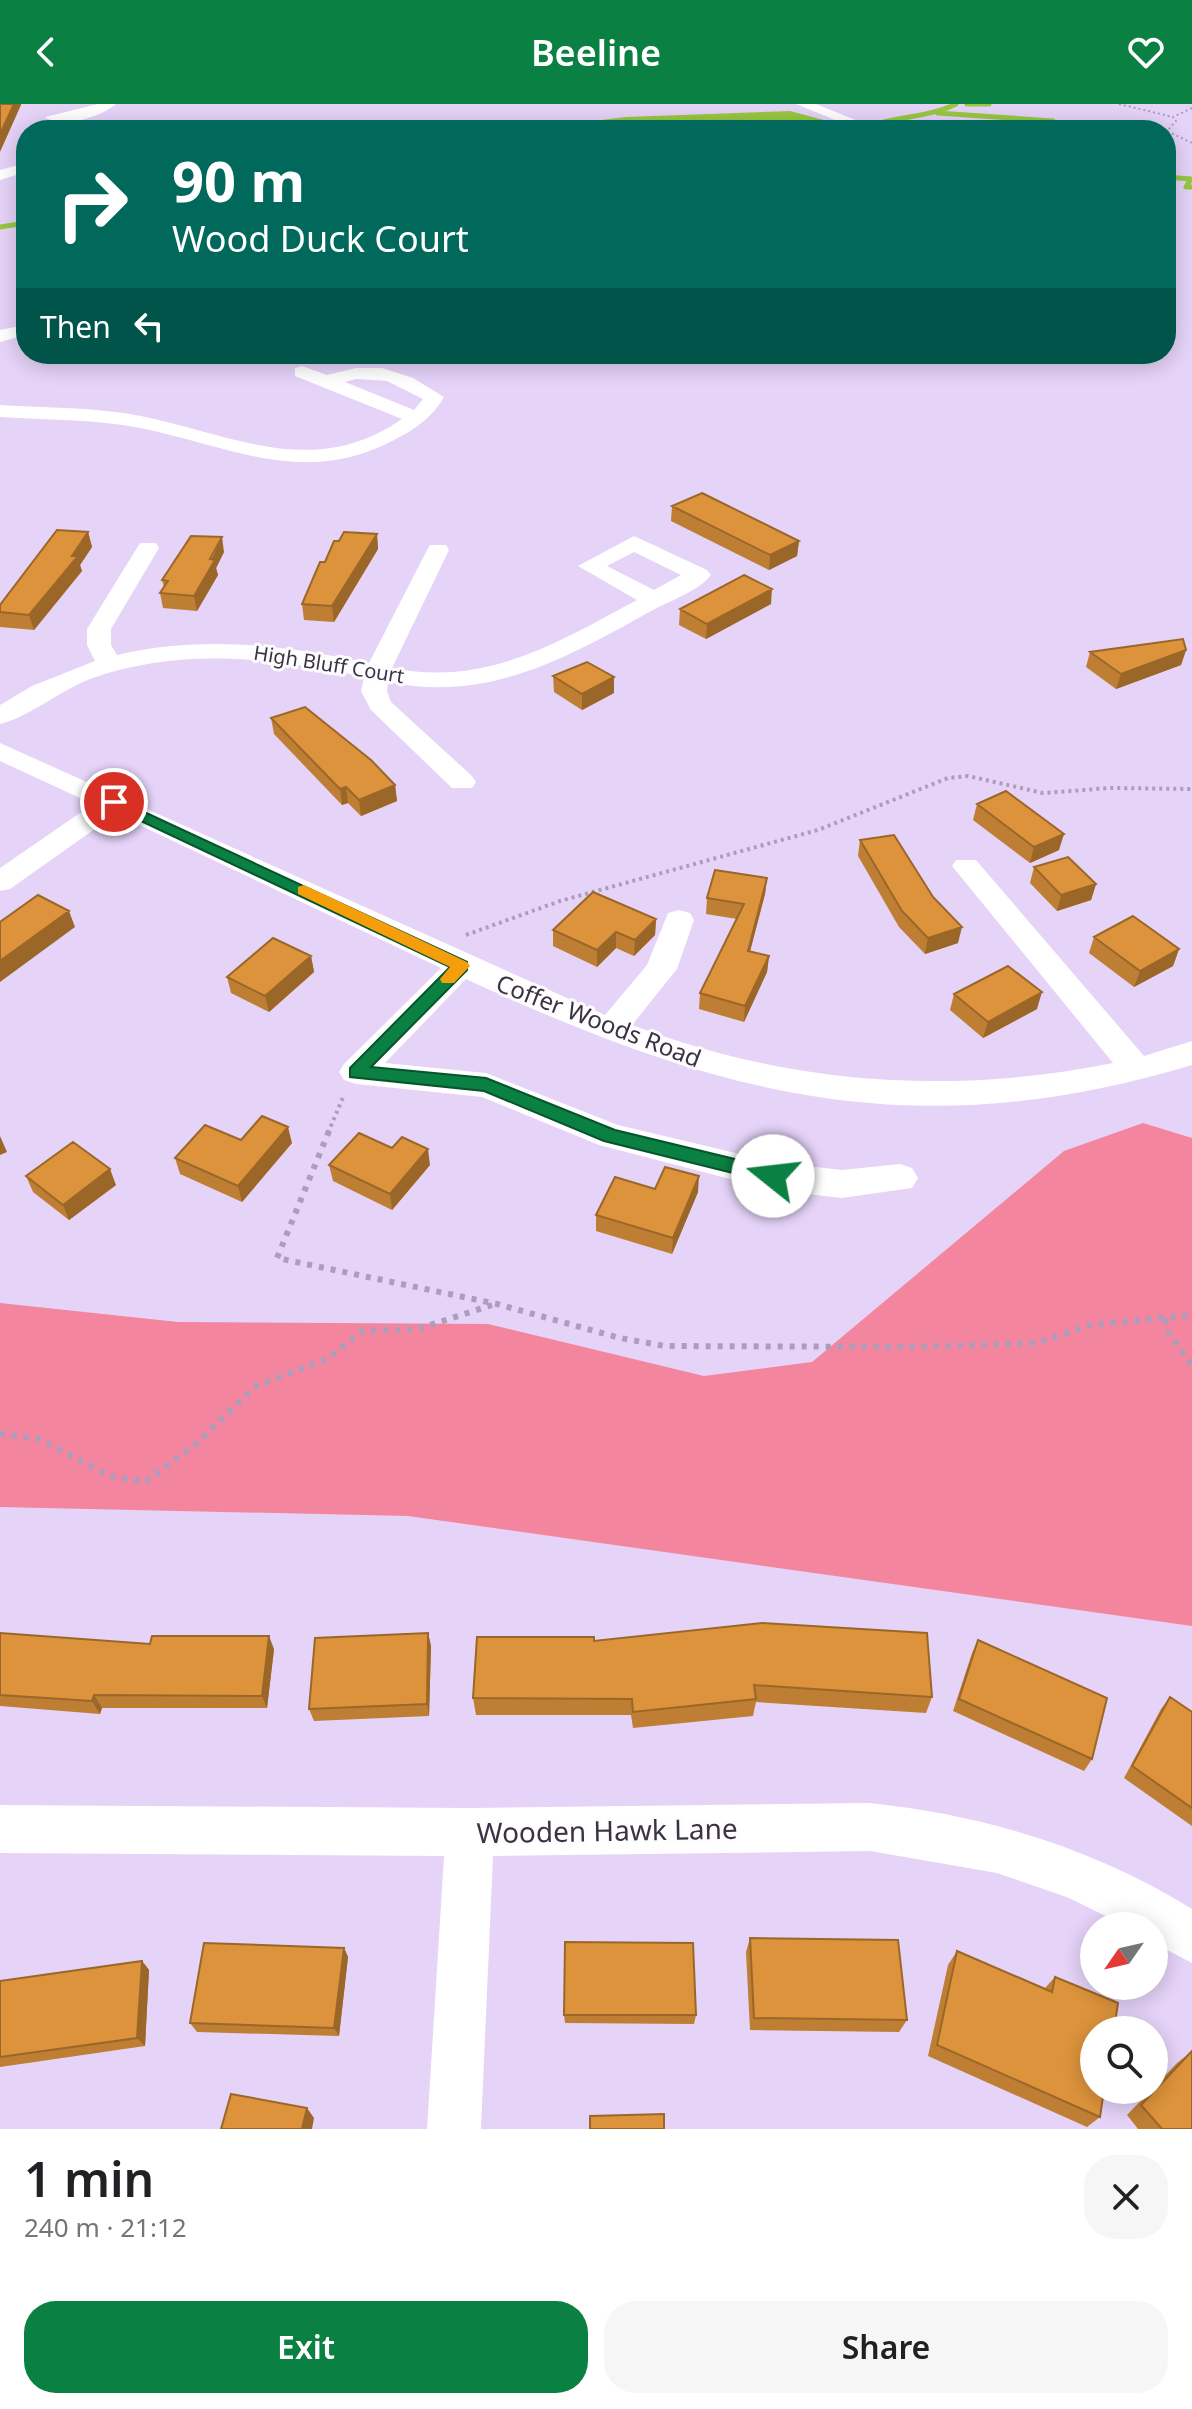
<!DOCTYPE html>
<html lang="en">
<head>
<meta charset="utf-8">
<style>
  :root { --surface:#fff; --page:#f6f6f6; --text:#202124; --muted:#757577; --accent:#0b8043 }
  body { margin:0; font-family:"Noto Sans",sans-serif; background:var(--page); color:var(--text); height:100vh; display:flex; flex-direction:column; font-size:30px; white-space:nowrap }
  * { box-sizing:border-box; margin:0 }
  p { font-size:26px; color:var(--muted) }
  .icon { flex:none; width:44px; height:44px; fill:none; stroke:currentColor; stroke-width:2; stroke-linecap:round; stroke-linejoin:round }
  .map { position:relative; height:2025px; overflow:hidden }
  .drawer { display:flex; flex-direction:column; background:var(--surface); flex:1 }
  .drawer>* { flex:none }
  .banner { position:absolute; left:16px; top:16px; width:1160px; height:244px; border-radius:32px; box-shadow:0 4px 20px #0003; background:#00695c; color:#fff; overflow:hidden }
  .needle { width:52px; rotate:236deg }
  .fabs { position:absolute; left:1080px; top:1808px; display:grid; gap:16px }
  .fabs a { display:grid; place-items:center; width:88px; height:88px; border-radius:50%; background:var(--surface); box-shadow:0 4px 20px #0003; font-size:40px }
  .pin { position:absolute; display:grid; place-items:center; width:68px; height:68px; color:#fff; margin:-34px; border:4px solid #fff; border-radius:50%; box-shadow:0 2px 8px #0007 }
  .me { position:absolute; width:88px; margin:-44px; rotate:286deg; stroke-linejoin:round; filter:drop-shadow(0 0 6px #0008) }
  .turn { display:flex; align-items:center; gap:28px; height:168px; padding:0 24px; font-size:36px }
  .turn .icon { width:104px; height:104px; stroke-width:2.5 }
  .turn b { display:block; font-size:56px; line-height:68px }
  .then { display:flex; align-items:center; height:76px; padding:0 24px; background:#0003; gap:16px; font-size:30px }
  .round { display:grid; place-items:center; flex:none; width:84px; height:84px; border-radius:32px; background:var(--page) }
  .headline { display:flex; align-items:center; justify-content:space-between; height:136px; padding:0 24px }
  h1 { font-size:48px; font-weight:600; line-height:60px }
  .action { display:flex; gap:16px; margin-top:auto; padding:16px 24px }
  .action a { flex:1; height:92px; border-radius:32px; background:var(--accent); color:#fff; font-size:32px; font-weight:600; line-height:92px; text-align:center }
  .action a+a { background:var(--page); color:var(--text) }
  header { display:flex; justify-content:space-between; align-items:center; height:104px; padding:0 24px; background:var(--accent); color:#fff; font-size:36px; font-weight:600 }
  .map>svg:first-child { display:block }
  .forest { fill:#f3869e }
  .water { fill:#98c741 }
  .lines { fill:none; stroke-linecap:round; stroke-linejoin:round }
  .stream { stroke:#98c741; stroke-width:5 }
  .path-far2 { stroke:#ac9dbc; stroke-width:2; stroke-dasharray:2 3; stroke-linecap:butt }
  .path-far1 { stroke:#ac9dbc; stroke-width:4; stroke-dasharray:3 4; stroke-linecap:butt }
  .path { stroke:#ac9dbc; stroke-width:6; stroke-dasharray:5 7; stroke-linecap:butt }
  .minor { fill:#fff; fill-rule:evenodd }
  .wall { fill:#be7e33 }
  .shaded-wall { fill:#9b6729 }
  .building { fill:#dd933b; stroke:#9b6729; stroke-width:2 }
  .route { fill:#0b8043; stroke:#07532c; stroke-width:2 }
  .slow { fill:#f59e0b }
  .labels { text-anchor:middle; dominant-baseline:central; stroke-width:6; stroke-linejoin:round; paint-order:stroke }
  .far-street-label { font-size:20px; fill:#3b3244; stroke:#fdfdfd }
  .street-label { font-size:24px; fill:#3b3244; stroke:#fdfdfd }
  .near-street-label { font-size:28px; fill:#3b3244; stroke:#fdfdfd }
</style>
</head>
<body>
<header><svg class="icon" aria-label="back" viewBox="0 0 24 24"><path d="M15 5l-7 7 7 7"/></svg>Beeline<svg class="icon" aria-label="heart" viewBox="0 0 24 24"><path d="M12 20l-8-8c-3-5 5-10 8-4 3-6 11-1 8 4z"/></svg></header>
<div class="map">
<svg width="1192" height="2025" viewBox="0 0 1192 2025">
  <rect width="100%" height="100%" fill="#e5d3f8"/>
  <path class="forest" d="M1143 1019 1192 1034V1522L408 1412 0 1403V1199L178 1218 488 1220 704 1272 812 1258 1064 1047Z"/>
  <path class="water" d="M790 7 862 26H517L626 13Z"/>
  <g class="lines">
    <path class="stream" d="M967 0H989
      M938 9 1053 17 1061 26
      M873 21C901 12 930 13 956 0
      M1166 73 1191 75 1186 83H1192
      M0 123 26 119"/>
    <path class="path-far2" d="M1119 0 1173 13
      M1192 4 1173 13 1176 17 1167 27 1192 39"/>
    <path class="path-far1" d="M466 831 560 797 818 726 948 674 968 672 1043 689 1111 684 1192 685
      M328 1029 344 991"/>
    <path class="path" d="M329 1027 277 1154 497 1200 620 1234 665 1242 911 1243 1036 1239 1091 1221 1192 1211
      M1165 1215 1168 1228 1192 1261
      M0 1330 40 1335 109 1372 145 1378 197 1339 256 1282 327 1255 362 1227 418 1225 492 1201"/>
    <path class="minor" d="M98 0H116C101 13 62 25 45 13Z
      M796 0H816L880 26H860Z
      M26 59V68L0 76V66Z
      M26 221V231L0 238V226Z
      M302 262 327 271 356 264H382L413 274 444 293C433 313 414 326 394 336 303 384 231 342 140 324 94 315 46 316 0 313V301C47 304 95 303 141 312 234 331 314 376 402 315L295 272V264ZM356 275 387 277 423 295 414 306 345 278Z
      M634 432 707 466 711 471C700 486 670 497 653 506 568 553 489 599 388 578L387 587 391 598 472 672 476 678 472 684H452L371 606 361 587 364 573C275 554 181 543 93 574 61 585 32 612 0 620V601L32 582 95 557 87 541V525L140 439H156L159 444 111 525V541L117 551C201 531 286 541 369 559L427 446 430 441H446L449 446 392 564C486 583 557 539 637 496L578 462ZM634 448 681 471 654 486 607 462Z
      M0 639 605 911 647 861 668 809 679 806 690 809 694 816 677 865 632 921C787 980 950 992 1113 959L952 762 956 756H976L1144 952 1192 937V961C917 1044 720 993 466 875L385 959 486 969 618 1021 773 1058 842 1066 900 1060 912 1064 918 1074 912 1084 842 1094 773 1086 599 1041 482 993 356 980 344 976 339 968 344 960 441 864 116 710 10 785 0 787V764L93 700 0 657Z
      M870 1699C984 1711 1094 1744 1192 1805V1859L1154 1839V1822H1126L1069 1794 997 1769 870 1747 493 1752 481 2025H427L444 1752 0 1749V1701L470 1704Z"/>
  </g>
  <path class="wall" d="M672 402 799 437 797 452 769 466 671 417Z
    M88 428 92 443 80 461 82 467 34 526 0 523V501Z
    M377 430 378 445 334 518 304 516 302 500 325 458 339 437Z
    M224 448 216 464 218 471 197 507 163 504 160 489 164 483 162 476Z
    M771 500 706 535 679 521 680 505Z
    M1186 546 1181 561 1116 585 1086 563 1090 548Z
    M553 572 614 589 582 606 554 588Z
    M271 614 395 681 397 697 361 712 348 699 342 701 274 630Z
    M977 700 1059 746 1030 759 973 716Z
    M860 736 958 839 925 850 899 823 858 752Z
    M1034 763 1096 780 1091 796 1057 807 1030 779Z
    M767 774 765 790 750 847 769 852 767 868 744 918 699 905 700 889 737 815 706 810 707 794Z
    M656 815 655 831 634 852 616 844 597 863 553 842V826Z
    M1094 833 1179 845 1173 862 1134 883 1089 849Z
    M311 852 314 868 269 908 231 889 227 873Z
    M954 890 1037 905 983 934 950 906Z
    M292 1039 242 1098 180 1070 175 1054Z
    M392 1044 430 1061 392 1106 333 1077 329 1061Z
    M26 1072 116 1081 69 1116 33 1088Z
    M655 1085 698 1088 672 1150 596 1127V1111Z
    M0 1529 150 1540 274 1545 267 1604H102L100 1610 0 1602Z
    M428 1529 431 1542 429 1612 314 1617 309 1605Z
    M978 1536 1092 1655 1084 1667 953 1607 972 1549Z
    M594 1537 932 1593 926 1609 756 1598 753 1612 633 1624 631 1611H476L473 1594Z
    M1170 1593 1192 1608V1722L1124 1674 1161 1605Z
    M750 1834 907 1916 899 1928 750 1926 746 1848Z
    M344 1844 348 1853 339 1932 197 1928 190 1919Z
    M957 1847 1045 1884 1055 1873 1100 2013 1087 2023 928 1952 948 1861Z
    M142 1857 149 1866 145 1942 0 1963V1877Z
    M564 1911H696L694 1920 565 1919Z
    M1192 1947V2025H1138L1127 2011 1151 1986H1154V1983L1177 1959Z"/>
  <path class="shaded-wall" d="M14 0H21V1L0 48V30Z
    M88 428 92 443 80 461 82 467 34 526 29 511Z
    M377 430 378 445 334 518 332 502Z
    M222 433 224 448 216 464 218 471 197 507 194 492Z
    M799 437 797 452 769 466 770 451Z
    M772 485 771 500 706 535 707 520Z
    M1186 546 1181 561 1116 585 1121 570Z
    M614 573V589L582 606V590Z
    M395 681 397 697 361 712 359 696Z
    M346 683 348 699 342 701 340 685Z
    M1064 730 1059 746 1030 759 1034 743Z
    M767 774 765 790 746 863 748 847Z
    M1096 780 1091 796 1057 807 1061 791Z
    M69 807 75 823 0 878V857Z
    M656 815 655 831 634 852 635 836Z
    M962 823 958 839 925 850 928 834Z
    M616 828V844L597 863V846Z
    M1179 845 1173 862 1134 883 1140 867Z
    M311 852 314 868 269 908 265 892Z
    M769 852 767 868 744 918 745 902Z
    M1042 888 1037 905 983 934 988 918Z
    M288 1023 292 1039 242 1098 238 1082Z
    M0 1032 7 1048 0 1051Z
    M428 1045 430 1061 392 1106 390 1090Z
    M110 1065 116 1081 69 1116 63 1101Z
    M699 1072 698 1088 672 1150 673 1134Z
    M428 1529 431 1542 429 1612 427 1600Z
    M269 1532 274 1545 267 1604 262 1592Z
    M94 1591 102 1604 100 1610 92 1597Z
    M344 1844 348 1853 339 1932 334 1924Z
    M142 1857 149 1866 145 1942 137 1934Z
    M307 2004 314 2014 312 2025H302Z"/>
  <path class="building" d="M0 0H14L0 30Z
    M702 389 799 437 770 451 672 402Z
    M57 426 88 428 72 452H78L29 511 0 508V501Z
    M344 428 377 430 332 502 302 500 320 458H325L334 437H339Z
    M191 432 222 433 210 455 215 456 194 492 160 489 168 477 162 476Z
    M744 471 772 485 707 520 680 505Z
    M1183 535 1186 546 1121 570 1090 548Z
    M587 558 614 573 582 590 553 572Z
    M305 603 371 656 395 681 359 696 346 683 340 685 271 614Z
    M1006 687 1064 730 1034 743 977 700Z
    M894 731 933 793 962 823 928 834 902 807 860 736Z
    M1068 753 1096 780 1061 791 1034 763Z
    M715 766 767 774 748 847 769 852 745 902 700 889 744 800 707 794Z
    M593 788 656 815 635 836 616 828 597 846 553 826Z
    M38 791 69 807 0 857V818Z
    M1133 812 1179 845 1140 867 1094 833Z
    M273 834 311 852 265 892 227 873Z
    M1008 862 1042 888 988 918 954 890Z
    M262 1012 288 1023 238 1082 175 1054 205 1021 241 1036Z
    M359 1029 392 1044 402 1033 428 1045 390 1090 329 1061Z
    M73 1038 110 1065 63 1101 26 1072Z
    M665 1063 699 1072 673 1134 596 1111 615 1073 655 1085Z
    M762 1519 927 1529 932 1593 754 1581 756 1595 633 1608 632 1595 473 1594 477 1533H594V1537Z
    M0 1529 150 1540 152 1532H269L262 1592 94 1591 92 1597 0 1591Z
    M428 1529 427 1600 309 1605 315 1534Z
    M978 1536 1107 1594 1092 1655 959 1595Z
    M1170 1593 1192 1608V1704L1132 1662Z
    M750 1834 898 1836 907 1916 754 1914Z
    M565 1838 693 1839 696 1911H564Z
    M204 1839 344 1844 334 1924 190 1919Z
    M957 1847 1052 1888 1055 1873 1118 1899 1114 1926H1094V1986H1104L1100 2013 937 1941Z
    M142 1857 137 1934 0 1953V1877Z
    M1192 1947V2025H1162L1141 2001Z
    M231 1990 307 2004 302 2025H221Z
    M664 2010V2025H590V2012Z"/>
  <path class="route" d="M114 694 467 858V866L371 963 486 974 615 1026 780 1066V1077L773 1079 604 1037 484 987 350 973V964L450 863 109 702 107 698Z"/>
  <path class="slow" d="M304 781 467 858 470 862 454 879H442L440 875 450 863 298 790V783Z"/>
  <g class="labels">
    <g class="far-street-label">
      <text transform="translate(329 560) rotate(9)">High Bluff Court</text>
    </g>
    <g class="street-label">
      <text transform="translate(599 916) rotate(21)">Coffer Woods Road</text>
    </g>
    <g class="near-street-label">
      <text transform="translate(607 1726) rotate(-1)">Wooden Hawk Lane</text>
    </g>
  </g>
</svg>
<div class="fabs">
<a><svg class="needle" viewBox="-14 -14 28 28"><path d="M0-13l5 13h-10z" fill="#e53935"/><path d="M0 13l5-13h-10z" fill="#757577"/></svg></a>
<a><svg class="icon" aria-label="search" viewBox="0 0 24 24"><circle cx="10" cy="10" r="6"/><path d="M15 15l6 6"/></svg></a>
</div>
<div class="pin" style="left:114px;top:698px;background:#d93025"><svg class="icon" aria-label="arrive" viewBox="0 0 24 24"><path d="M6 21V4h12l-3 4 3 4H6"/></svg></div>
<svg class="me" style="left:773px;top:1072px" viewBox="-20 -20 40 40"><circle r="19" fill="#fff"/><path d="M0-13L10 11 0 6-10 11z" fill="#0b8043"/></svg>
<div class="banner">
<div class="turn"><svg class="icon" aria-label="right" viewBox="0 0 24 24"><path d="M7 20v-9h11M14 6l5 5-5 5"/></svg><div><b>90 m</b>Wood Duck Court</div></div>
<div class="then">Then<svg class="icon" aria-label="left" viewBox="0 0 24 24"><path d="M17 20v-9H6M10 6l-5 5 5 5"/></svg></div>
</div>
</div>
<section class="drawer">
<div class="headline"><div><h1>1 min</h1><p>240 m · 21:12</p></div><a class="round"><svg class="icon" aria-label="close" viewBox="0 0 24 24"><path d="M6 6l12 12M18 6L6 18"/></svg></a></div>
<div class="action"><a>Exit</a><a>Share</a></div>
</section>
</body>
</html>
